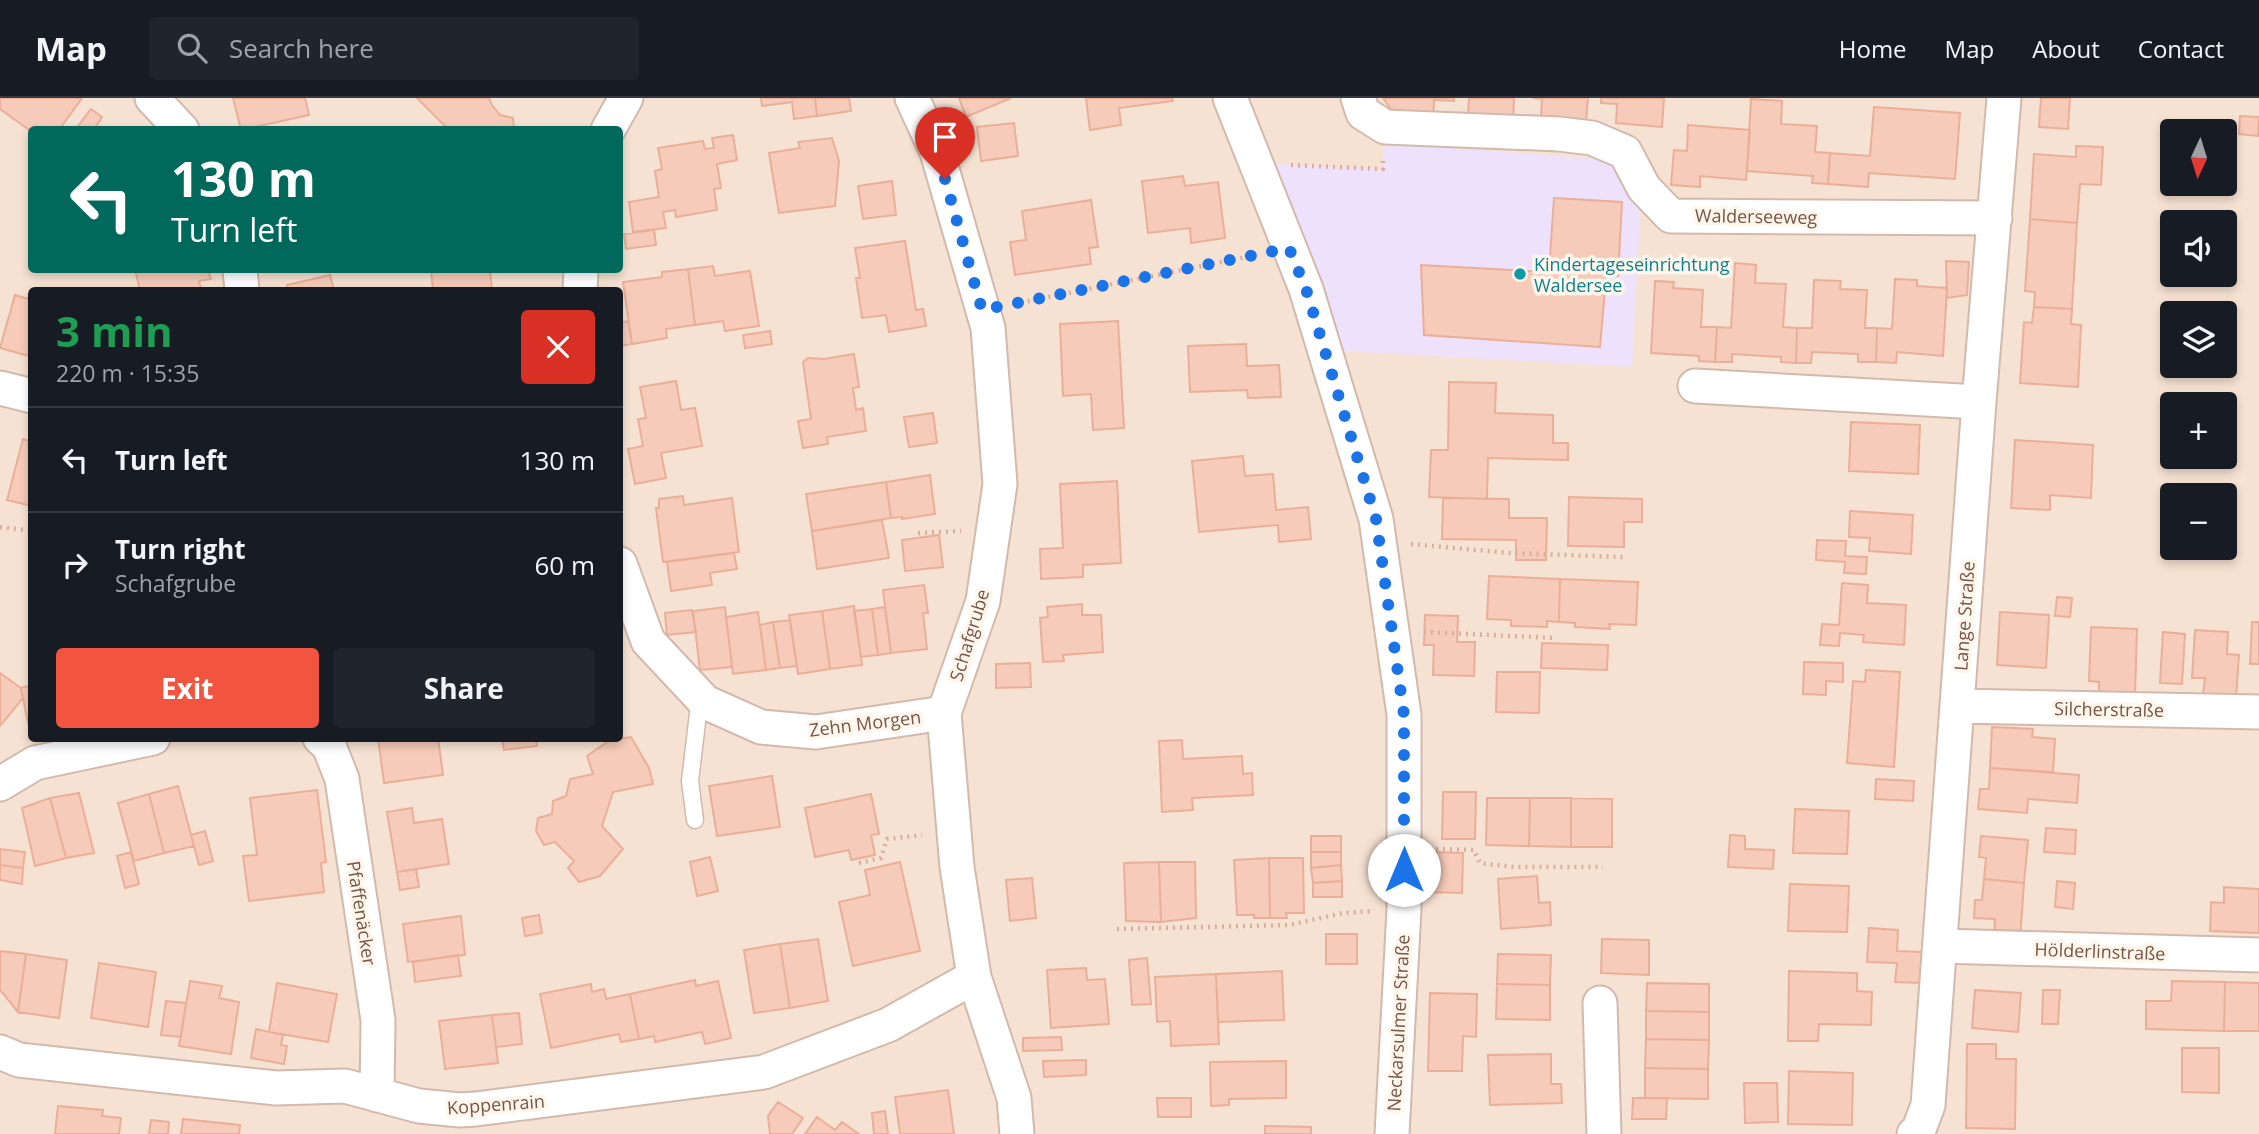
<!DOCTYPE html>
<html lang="en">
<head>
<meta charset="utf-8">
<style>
  :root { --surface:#171b24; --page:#20242c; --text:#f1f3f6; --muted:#9ea1a6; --line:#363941; --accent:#f2553f }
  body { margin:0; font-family:"Open Sans",sans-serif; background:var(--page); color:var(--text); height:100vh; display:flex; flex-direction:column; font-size:26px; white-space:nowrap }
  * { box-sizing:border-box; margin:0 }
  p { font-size:23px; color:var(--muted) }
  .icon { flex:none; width:38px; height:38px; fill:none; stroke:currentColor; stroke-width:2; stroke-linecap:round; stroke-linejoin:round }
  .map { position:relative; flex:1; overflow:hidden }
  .side { position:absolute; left:28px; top:189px; width:595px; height:455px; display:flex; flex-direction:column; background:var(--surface); border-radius:7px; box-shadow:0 4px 10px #0003 }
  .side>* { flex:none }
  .top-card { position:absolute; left:28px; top:28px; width:595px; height:147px; border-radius:7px; box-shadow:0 4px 10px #0003; background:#00695c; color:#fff; overflow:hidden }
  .needle { width:46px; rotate:184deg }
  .buttons { position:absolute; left:2160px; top:21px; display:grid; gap:14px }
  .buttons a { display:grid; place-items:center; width:77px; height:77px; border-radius:7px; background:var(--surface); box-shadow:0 4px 10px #0003; font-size:35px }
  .pin { position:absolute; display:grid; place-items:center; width:60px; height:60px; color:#fff; margin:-72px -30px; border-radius:50% 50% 50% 0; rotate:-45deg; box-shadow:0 0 7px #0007 }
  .pin .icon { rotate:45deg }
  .me { position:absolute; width:77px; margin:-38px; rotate:0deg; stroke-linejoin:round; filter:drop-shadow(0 0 5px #0008) }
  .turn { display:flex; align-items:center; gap:24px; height:147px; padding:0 28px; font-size:32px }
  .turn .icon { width:91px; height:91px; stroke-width:2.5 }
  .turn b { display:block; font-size:49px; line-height:60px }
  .round { display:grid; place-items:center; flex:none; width:74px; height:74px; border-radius:7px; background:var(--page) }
  .headline { display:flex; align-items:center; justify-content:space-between; height:119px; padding:0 28px }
  h1 { font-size:42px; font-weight:700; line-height:52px; color:#1e9e55 }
  .cta { display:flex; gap:14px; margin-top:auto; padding:14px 28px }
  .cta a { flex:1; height:80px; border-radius:7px; background:var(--accent); color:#fff; font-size:28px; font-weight:700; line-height:80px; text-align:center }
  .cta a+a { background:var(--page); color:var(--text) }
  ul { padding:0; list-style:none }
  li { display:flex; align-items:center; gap:21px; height:105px; padding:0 28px; border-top:2px solid var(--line) }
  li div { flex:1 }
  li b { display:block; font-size:26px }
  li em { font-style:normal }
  header { display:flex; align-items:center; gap:42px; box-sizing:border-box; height:98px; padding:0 35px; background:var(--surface); border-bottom:2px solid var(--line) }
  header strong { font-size:33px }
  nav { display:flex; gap:38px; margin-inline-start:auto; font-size:24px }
  .search { width:490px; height:63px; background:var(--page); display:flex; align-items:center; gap:18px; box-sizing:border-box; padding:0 24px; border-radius:7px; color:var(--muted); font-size:26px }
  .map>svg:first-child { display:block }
  .residential { fill:#f6e2d2; fill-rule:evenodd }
  .education { fill:#eee1fb }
  .building { fill:#f6cbb9; stroke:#eaaf98; stroke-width:2 }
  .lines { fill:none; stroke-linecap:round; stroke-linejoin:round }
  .lane-casing { stroke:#d3b9ac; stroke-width:19 }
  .street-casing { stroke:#d3b9ac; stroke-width:37 }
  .path { stroke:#dbae9c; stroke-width:4.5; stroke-dasharray:2 5; stroke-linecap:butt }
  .lane { stroke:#fff; stroke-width:16 }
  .street { stroke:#fff; stroke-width:33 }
  .route { stroke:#1a73e8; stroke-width:12; stroke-dasharray:0 21.6 }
  .culture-dot { fill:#0f9aa8; stroke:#fff6ec; stroke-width:2.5 }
  .labels { text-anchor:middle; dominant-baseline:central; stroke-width:7; stroke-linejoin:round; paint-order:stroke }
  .street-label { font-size:18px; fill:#795447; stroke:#fff6ec }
  .culture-label { font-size:18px; fill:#0d838f; stroke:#fff6ec; text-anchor:start }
</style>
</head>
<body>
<header>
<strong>Map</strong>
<div class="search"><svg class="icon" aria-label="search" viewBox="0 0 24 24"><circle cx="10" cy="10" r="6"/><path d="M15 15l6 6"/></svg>Search here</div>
<nav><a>Home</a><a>Map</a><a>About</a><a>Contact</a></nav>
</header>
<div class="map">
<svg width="2259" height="1036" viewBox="0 0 2259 1036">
  <rect width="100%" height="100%" fill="#fef1e4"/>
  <path class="residential" d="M0 0H2259V1036H0ZM32 32H620V172H32ZM2172 33H2224V86H2172ZM2172 124H2224V177H2172ZM32 192H620V640H32ZM2172 215H2224V268H2172ZM2172 306H2224V359H2172ZM2172 397H2224V450H2172Z"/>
  <path class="education" d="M1384 45 1628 63 1642 87 1632 269 1323 252 1255 65 1382 71Z"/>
  <path class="building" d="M0 0H82L59 32H32V34L0 11Z
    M233 0H305L309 17 241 32Z
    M417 0H489L492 7 500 17 513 20 514 30 449 32Z
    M761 0H815L817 18 794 21 792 4 762 8Z
    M815 0H849L851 13 817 18Z
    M959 0H1011L966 19Z
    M1086 0H1172L1173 3 1119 10 1121 27 1090 32Z
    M1383 0H1454V3L1434 2 1433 26 1399 23Z
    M1469 0H1514L1513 21 1468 19Z
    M1533 0H1588L1586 23 1541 20 1542 1Z
    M1601 0H1664L1662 29 1616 25 1617 6 1601 5Z
    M2041 0H2070L2068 31 2039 29Z
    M1751 1 1782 3 1781 26 1817 28 1815 54 1830 55 1828 86 1812 85 1813 78 1747 73Z
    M1874 9 1960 15 1955 81 1869 75 1868 89 1828 86 1830 55 1870 58Z
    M91 11 102 19 94 32H75Z
    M2240 18 2259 19 2258 38 2239 36Z
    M1014 25 1018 58 981 63 977 29Z
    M1688 27 1750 32 1746 82 1700 78V89L1671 87 1674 52 1687 53Z
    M733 37 737 62 717 66 721 90 714 91 717 112 676 119 675 112 663 114 666 130 633 134 629 104 659 99 655 73 662 71 658 50 703 43 705 51 714 50 712 40Z
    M832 40 839 63 835 108 779 115 769 55 800 50 798 44Z
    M2076 48 2103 49 2101 87 2080 86 2077 125 2030 121 2034 56 2076 59Z
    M1183 78 1185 88 1218 84 1225 140 1191 145 1190 130 1148 135 1142 83Z
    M892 83 896 117 863 121 858 88Z
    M1554 100 1622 104 1618 178 1606 180 1600 249 1424 237 1421 167 1549 174Z
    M1091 102 1098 149 1089 150 1091 166 1015 177 1010 144 1026 142 1022 113Z
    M2030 121 2077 125 2072 211 2034 209 2035 194 2025 193Z
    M654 132 656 147 626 151 624 136Z
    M905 143 916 212 923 211 926 228 889 234 886 217 862 220 856 180H860L855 150Z
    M1946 163 1969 164 1967 197 1947 200Z
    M1735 165 1756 167 1755 185 1786 186 1783 229 1797 230 1796 265 1781 264V259L1732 256V264H1715L1717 229 1731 230Z
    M713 168 715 178 750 173 759 228 725 233 723 223 695 227 688 171Z
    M688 171 695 227 666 231 667 240 632 246 623 184 662 179V174Z
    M135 172H208L211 181 199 183 201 192H140Z
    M431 172H490L492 192H433Z
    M330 177 334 192H288L287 187Z
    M1895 181 1917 182V188L1947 190 1943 258 1897 254 1896 265 1876 264 1877 230 1892 231Z
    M1814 182 1841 183 1840 191 1867 192 1865 230H1877L1876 264H1858V256L1812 254 1811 265H1796L1797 230H1812Z
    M1655 183 1674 184 1673 190 1703 192 1701 229H1717L1715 264 1699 263V258L1651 255Z
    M15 197 32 202V259L0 250Z
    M2034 209 2072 211 2071 226 2081 227 2078 289 2020 285 2024 224 2032 225Z
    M628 223 632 246 620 248V225Z
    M1118 223 1124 330 1093 332 1091 296 1063 298 1060 226Z
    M770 233 772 246 745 250 743 237Z
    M1246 246 1247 268 1279 267 1281 299 1248 300 1247 292 1190 294 1188 248Z
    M854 256 859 289 853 290 856 312 863 310 866 333 827 339 828 346 803 350 798 323 811 321 803 264 808 260 824 261Z
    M676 283 681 312 695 310 702 348 661 355 666 380 635 386 628 351 643 348 638 321 646 320 640 289Z
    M1449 284 1496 285 1495 315 1553 317V345H1568V362L1488 360 1487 401 1429 399 1431 352H1448Z
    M933 315 937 345 909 349 904 319Z
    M1851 324 1920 327 1918 376 1849 373Z
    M23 341 32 344V408L7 402Z
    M2015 342 2093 347 2091 400 2050 397V412L2011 410Z
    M1243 358 1245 378 1273 376 1276 412 1308 409 1311 441 1279 444 1278 427 1199 434 1192 363Z
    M930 377 935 416 902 421V419L891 420 886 384Z
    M1117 383 1121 465 1083 467V479L1041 481 1040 451 1063 450 1060 386Z
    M886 384 891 420 812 433 806 396Z
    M683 398 684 407 732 400 739 454 663 464 656 410H659V401Z
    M1569 399 1642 401V424H1624V449L1568 448Z
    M1443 400 1509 401V420H1547L1546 462H1516V442L1442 441Z
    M1850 413 1913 417 1911 456 1869 453 1870 440 1849 439Z
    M882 422 889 460 817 471 812 433Z
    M939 437 943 469 905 473 902 442Z
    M1817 442 1846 443 1845 458 1867 459 1866 476 1844 475 1845 464 1816 462Z
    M734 455 737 471 710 475 712 487 671 493 667 464Z
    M1489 478 1560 481 1559 524 1547 523V529L1511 528V522L1487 521Z
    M1560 481 1638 484 1636 527 1609 526 1610 531 1575 529V525L1559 524Z
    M1842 485 1868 487 1867 505 1906 507 1904 547 1863 544 1864 537 1840 535 1839 548 1820 547 1822 526 1839 527Z
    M924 487 928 515H923L927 551 891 555 883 492Z
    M2057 499 2072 500 2070 519 2055 518Z
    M1082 506V517H1101L1103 554 1063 557 1064 563 1043 564 1040 520 1048 519 1047 509Z
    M854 508 862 567 830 571 822 513Z
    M725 509 732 569 700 572 693 513Z
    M885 509 891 555 878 557 872 511Z
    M872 511 878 557 861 559 854 513Z
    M692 512 696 534 667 537 665 515Z
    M822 513 830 571 798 576 789 517Z
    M758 514 766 572 733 576 726 519Z
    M2000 514 2049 517 2046 570 1997 567Z
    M1425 517 1458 518 1457 544H1475L1474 578 1433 577 1434 547H1424Z
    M790 522 797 568 780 570 773 524Z
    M773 524 780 570 766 572 760 527Z
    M2252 524H2259V566H2250Z
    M2091 529 2137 531 2135 596 2099 594V584L2089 583Z
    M2195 532 2228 534 2227 556 2239 557 2236 599 2203 596 2205 580H2192Z
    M2163 534 2185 536 2182 586 2160 585Z
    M1542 545 1608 547 1607 572 1541 570Z
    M1804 564 1843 565V584L1826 583V597L1803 596Z
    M1030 565 1031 589 996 590V566Z
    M1866 572 1900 574 1894 669 1847 665 1853 583 1865 584Z
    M1497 574H1540L1539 615 1496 614Z
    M0 575 21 590 23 600 0 628Z
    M32 587V625H28L21 590Z
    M1992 629 2033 631 2032 639 2055 641 2053 674 1990 670Z
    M631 639 649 670 653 686 613 694 602 728 623 751 600 778 579 784 568 770 574 763 555 744 544 747 536 733 538 720 552 716 553 703 566 698 570 681 593 676 587 658 610 642Z
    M378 640H438L443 677 384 685Z
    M502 640H536L537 648 504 652Z
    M1182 642 1183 661 1242 658 1243 676 1252 675 1253 697 1192 700 1193 712 1162 714 1159 643Z
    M1990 670 2079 677 2077 705 2028 701 2027 715 1978 711 1980 691H1989Z
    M772 678 780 729 717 738 709 688Z
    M1876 681 1914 683 1913 703 1875 701Z
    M178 688 194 748 164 755 149 696Z
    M317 692 326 764 321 765 324 794 249 803 243 758 257 757 250 700Z
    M1443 694H1476L1475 741H1442Z
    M79 695 94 755 66 760 50 700Z
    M149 696 164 755 134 763 118 705Z
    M871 696 879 736 871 737 875 757 851 762 849 752 815 759 805 710Z
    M50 700 66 760 35 768 22 710Z
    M1487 700H1530L1529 748 1486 747Z
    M1530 700H1571V749L1529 748Z
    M1571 700 1612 701V749H1571Z
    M412 710 414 725 442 721 449 766 397 774 387 714Z
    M1795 711 1849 713 1847 756 1793 755Z
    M2046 730 2076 732 2075 756 2044 754Z
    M205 733 213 763 199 767 191 737Z
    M1730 737 1745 738V751L1774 752 1773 771 1728 769Z
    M1311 738H1341V754H1311Z
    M1981 738 2028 742 2024 785 1984 781 1986 760 1979 759Z
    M0 751 25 754 23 770 0 767Z
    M131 754 139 786 125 790 117 758Z
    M1311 754H1341V767L1311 770Z
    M1429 754 1463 755 1462 795 1429 794Z
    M710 759 718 793 697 798 690 764Z
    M1269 760 1270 820H1254V817H1237L1234 762Z
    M1269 760H1303L1304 815H1286L1287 820H1270Z
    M900 764 920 853 853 868 839 804 870 797 865 772Z
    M1159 764 1161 824 1126 823 1124 765Z
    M1159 764H1195L1196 820 1161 824Z
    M0 767 23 770 22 786 0 782Z
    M1341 767 1342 783 1313 785 1311 770Z
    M416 771 419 789 400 792 397 774Z
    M1537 778 1539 805 1550 804 1551 827 1501 831 1498 781Z
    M1032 780 1036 820 1010 823 1006 782Z
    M1984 781 2024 785 2020 841 1994 839 1995 821 1974 820 1975 802H1982Z
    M1342 783V799H1313V785Z
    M2057 783 2075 785 2073 811 2055 809Z
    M1790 786 1849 788 1847 834 1788 833Z
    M2224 789 2259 791V835L2210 833 2211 804 2224 805Z
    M539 817 542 835 525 838 522 820Z
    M461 818 465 857 408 864 403 826Z
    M1869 830 1898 832 1897 853 1922 854 1921 885 1895 884 1897 865 1867 864Z
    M1326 836H1357V866H1326Z
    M818 841 828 903 790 910 780 846Z
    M1602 841 1649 842V877L1601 875Z
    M780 846 790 910 754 915 744 852Z
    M0 853 26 856 18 914 0 892Z
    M26 856 67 862 59 920 18 914Z
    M1498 856 1551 857 1550 887 1497 886Z
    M458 857 461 878 415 884 413 864Z
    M1147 860 1151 906 1132 907 1129 862Z
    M99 865 156 874 148 929 91 920Z
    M1086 870 1087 882 1105 881 1109 926 1051 930 1047 872Z
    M1282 873 1284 922 1218 924 1216 876Z
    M1789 873 1857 875V893L1872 894 1871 927 1819 926 1818 943H1788Z
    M1216 876 1219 946 1171 948 1170 923 1157 924 1155 879Z
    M695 882 696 888 718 883 731 940 705 946 702 934 655 944 654 938 639 941 630 896Z
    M190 883 222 888 219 900 239 904 231 956 179 948Z
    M2172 883 2225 884 2224 933 2146 931V903H2171Z
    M2225 884 2259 885V933H2224Z
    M277 885 337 896 328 944 269 934Z
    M1647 885 1709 886V914L1646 913Z
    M591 886 592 894 604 891 606 901 630 896 639 941 621 944 619 936 551 950 540 896Z
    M1497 886 1550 887V922L1496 921Z
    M1975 892 2021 895 2018 934 1972 930Z
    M2043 892H2060L2058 926H2042Z
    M1430 895 1477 896 1476 939 1463 938 1462 973H1428Z
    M166 903 186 905 181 939 161 937Z
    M1646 913 1709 914V942L1646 941Z
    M519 915 522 946 496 949 492 917Z
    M492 917 498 965 445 971 439 923Z
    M256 931 283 937 281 947 287 948 284 966 251 960Z
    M1061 939 1062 952 1023 953V940Z
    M1646 941 1709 942 1708 971 1645 970Z
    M1967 946H1996V961H2016L2015 1031 1966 1030Z
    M2182 950H2219V995L2182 994Z
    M1551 956V986H1561L1562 1005 1490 1007 1488 957Z
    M1086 962V977L1044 979 1043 963Z
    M1286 963V1000L1229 1001V1007L1211 1008 1210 964Z
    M1645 970 1708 971V1001L1645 1000Z
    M1789 973 1853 975 1852 1027 1788 1026Z
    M1744 985H1777L1778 1024 1745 1025Z
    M948 992 954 1036H900L895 999Z
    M1157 1000H1191V1019H1158Z
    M1633 1000H1667L1666 1021H1632Z
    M778 1004 803 1020 792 1036H770L768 1018Z
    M58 1008 103 1012 102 1018 121 1020 119 1036H55Z
    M885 1013 888 1036H874L872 1015Z
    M817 1019 835 1032 842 1024 859 1036H805Z
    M183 1021 240 1027 239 1036H181Z
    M151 1022 169 1024 168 1036H149Z
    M1265 1028 1311 1029V1036H1265Z"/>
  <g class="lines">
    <g class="lane-casing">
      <path id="lane" d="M695 722 690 683 700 599"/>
    </g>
    <g class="street-casing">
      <path id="street" d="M152 0 182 32
        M912 0 937 54 988 230 1000 386 983 503 944 615 957 769 974 879 1014 1000 1017 1036
        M1230 0 1306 191 1376 421 1404 617V811L1392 1036
        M1358 0 1363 15 1385 29 1559 36 1592 40 1625 54 1644 90 1671 118 1995 120
        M608 32 626 0
        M240 172 242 192
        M580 192 581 172
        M1695 288 1979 304
        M0 290 32 298
        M620 466 648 543 705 604 761 629 816 634 944 615
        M1958 608 2259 614
        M320 640 329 648 342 681 378 922 377 997
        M0 686 35 665 153 640
        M1941 848 2259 857
        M1600 905 1604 1036
        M0 954 19 962 276 990 345 988 419 1008 460 1012 476 1011 764 974 888 927 974 879
        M1914 1036 1918 1034 1928 1007 1979 304 2004 0"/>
    </g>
    <path class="path" d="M1291 67 1383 71V60
      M1014 206 1256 157
      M0 429 32 433
      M918 435 961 433
      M1411 446 1510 455 1624 459
      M1424 534 1556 540
      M1436 751 1474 752 1480 765 1514 769H1603
      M859 765 881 760 887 741 922 737
      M1117 831 1289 827 1343 815 1372 813"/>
    <use href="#lane" class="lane"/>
    <use href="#street" class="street"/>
  </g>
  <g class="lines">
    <path class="route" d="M945 81 982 212 1289 150 1306 191 1376 421 1404 617V772"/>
  </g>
  <circle class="culture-dot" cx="1520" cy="176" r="7"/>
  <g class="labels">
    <g class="street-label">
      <text transform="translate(1756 118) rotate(1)">Walderseeweg</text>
      <text transform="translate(1964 518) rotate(-86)">Lange Straße</text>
      <text transform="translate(969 537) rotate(-73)">Schafgrube</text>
      <text transform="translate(2109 611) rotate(1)">Silcherstraße</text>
      <text transform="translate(865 625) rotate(-7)">Zehn Morgen</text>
      <text transform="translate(362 815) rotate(81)">Pfaffenäcker</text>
      <text transform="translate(2100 853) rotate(2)">Hölderlinstraße</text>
      <text transform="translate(1398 925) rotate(-87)">Neckarsulmer Straße</text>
      <text transform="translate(496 1006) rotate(-4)">Koppenrain</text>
    </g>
    <g class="culture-label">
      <text x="1534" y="166">Kindertageseinrichtung<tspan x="1534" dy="21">Waldersee</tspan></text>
    </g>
  </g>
</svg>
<div class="buttons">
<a><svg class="needle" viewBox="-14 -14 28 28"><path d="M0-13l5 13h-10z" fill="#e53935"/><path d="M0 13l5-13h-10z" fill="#9ea1a6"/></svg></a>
<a><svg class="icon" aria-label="sound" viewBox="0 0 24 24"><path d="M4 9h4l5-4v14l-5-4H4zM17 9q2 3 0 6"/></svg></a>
<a><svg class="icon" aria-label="layers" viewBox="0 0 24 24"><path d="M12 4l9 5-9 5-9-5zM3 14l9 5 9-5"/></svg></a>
<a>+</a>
<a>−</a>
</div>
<div class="pin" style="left:945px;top:81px;background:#d93025"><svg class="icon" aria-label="arrive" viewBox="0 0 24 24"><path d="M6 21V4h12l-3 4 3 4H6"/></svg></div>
<svg class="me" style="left:1404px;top:772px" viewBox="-20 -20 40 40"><circle r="19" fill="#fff"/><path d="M0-13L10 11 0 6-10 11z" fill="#1a73e8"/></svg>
<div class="top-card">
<div class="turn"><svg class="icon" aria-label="left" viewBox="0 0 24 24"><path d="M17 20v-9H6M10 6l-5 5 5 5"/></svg><div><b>130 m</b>Turn left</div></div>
</div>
<section class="side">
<div class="headline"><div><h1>3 min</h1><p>220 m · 15:35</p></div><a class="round" style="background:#d93025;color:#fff"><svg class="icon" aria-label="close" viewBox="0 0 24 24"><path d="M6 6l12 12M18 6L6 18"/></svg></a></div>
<ul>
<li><svg class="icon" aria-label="left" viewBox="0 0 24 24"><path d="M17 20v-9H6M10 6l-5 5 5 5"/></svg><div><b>Turn left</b></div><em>130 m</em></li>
<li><svg class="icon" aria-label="right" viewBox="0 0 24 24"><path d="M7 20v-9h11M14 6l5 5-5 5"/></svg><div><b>Turn right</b><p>Schafgrube</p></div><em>60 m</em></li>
</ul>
<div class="cta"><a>Exit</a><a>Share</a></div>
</section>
</div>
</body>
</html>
